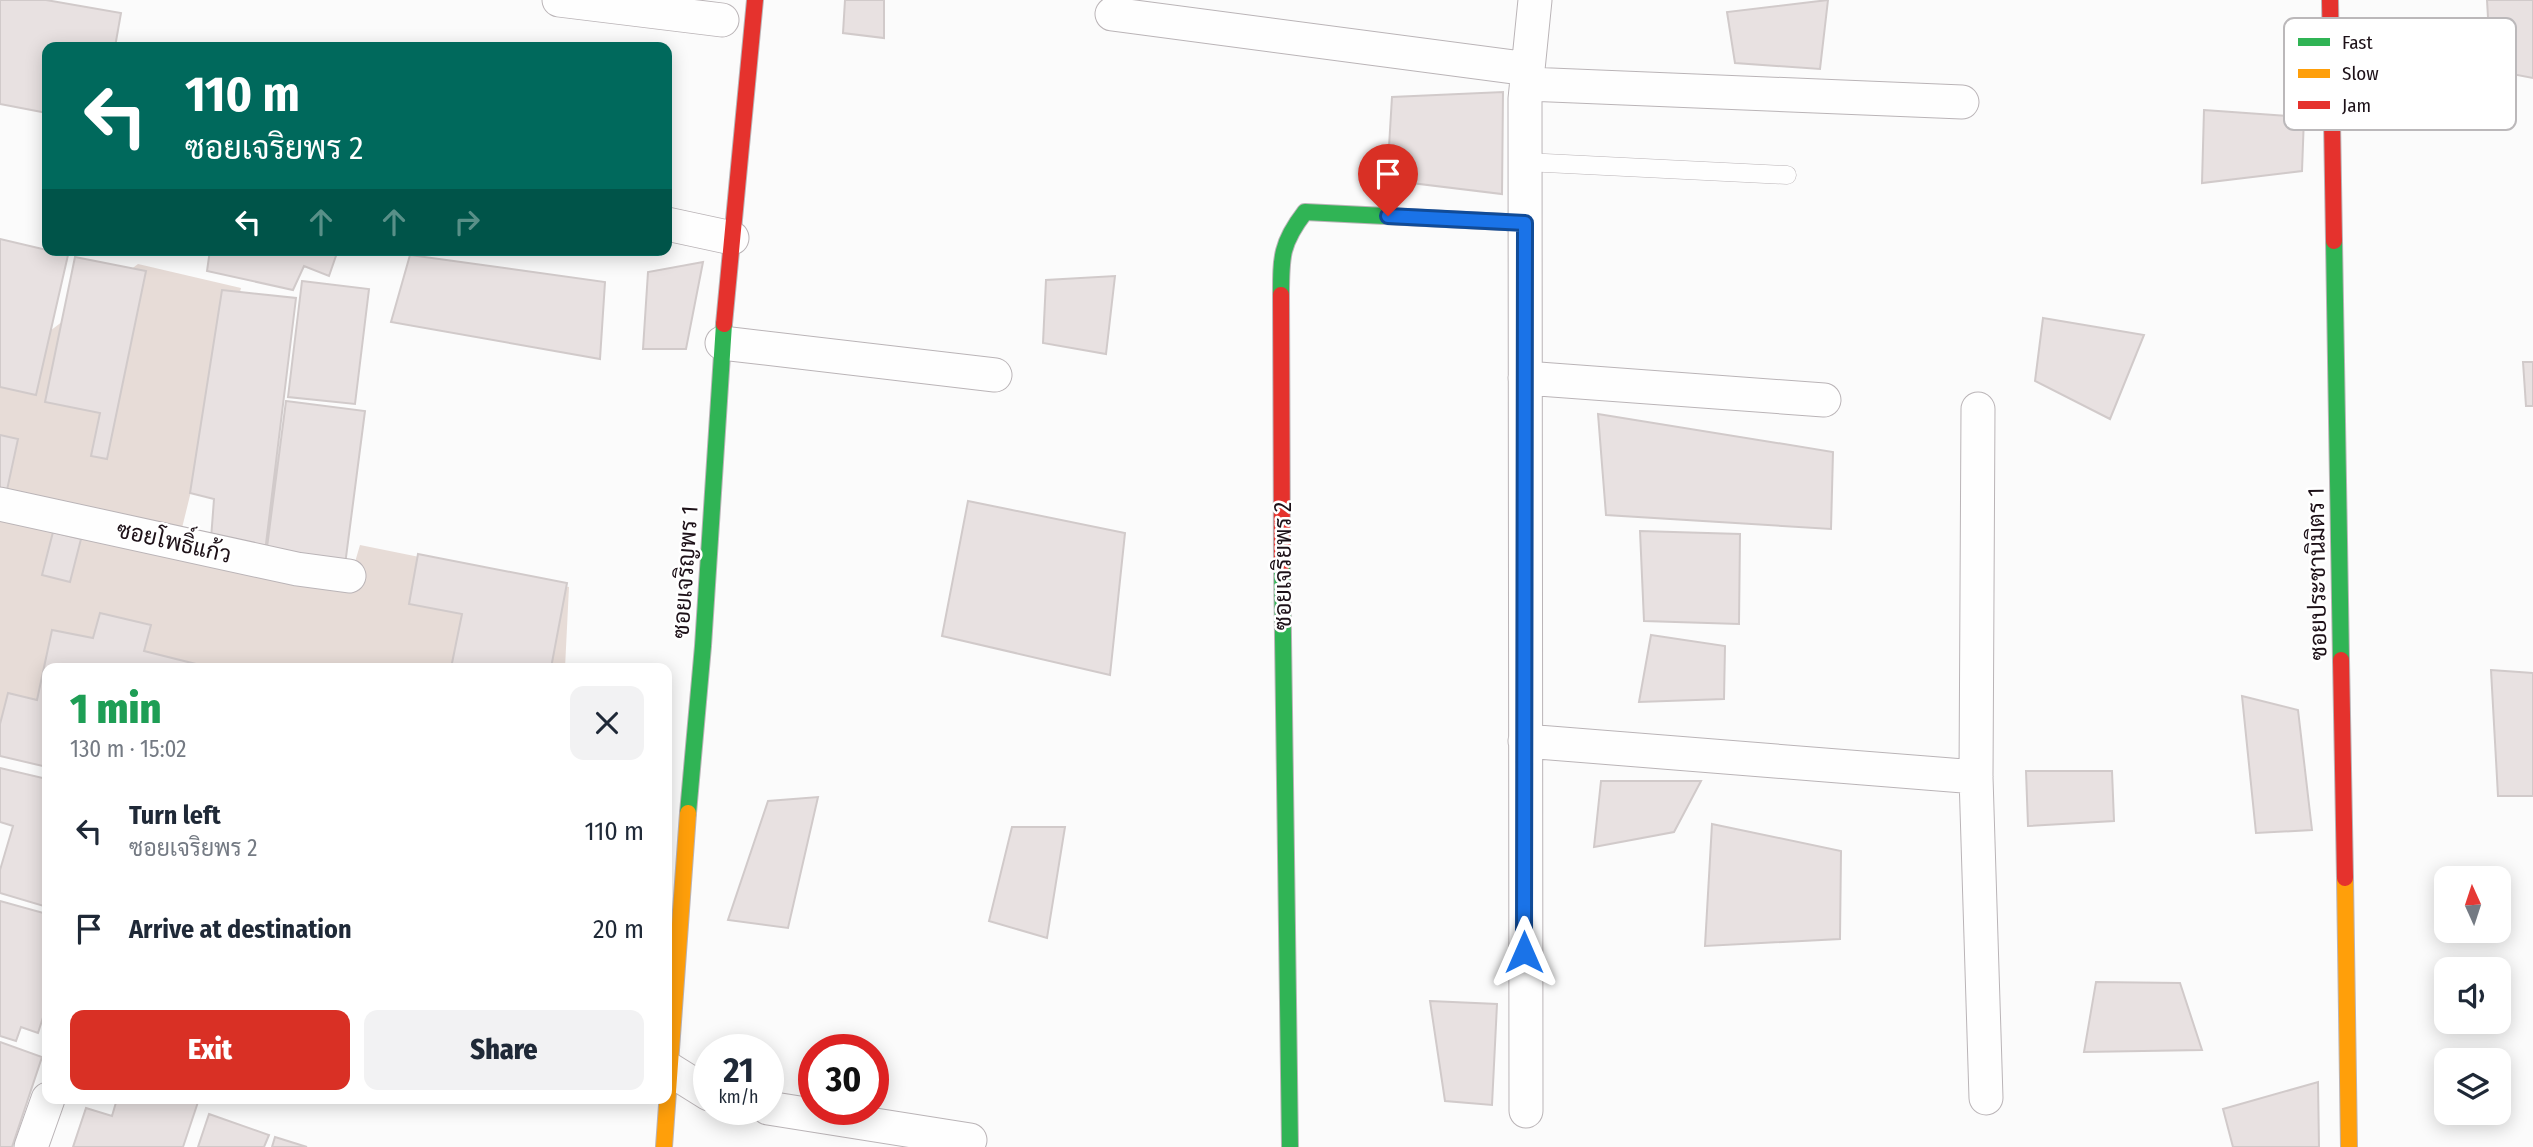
<!DOCTYPE html>
<html lang="en">
<head>
<meta charset="utf-8">
<style>
  :root { --surface:#fff; --page:#f2f2f3; --text:#1f2937; --muted:#747a83; --accent:#d93025 }
  body { margin:0; font-family:"Fira Sans Condensed",Sarabun,sans-serif; background:var(--page); color:var(--text); height:100vh; display:flex; flex-direction:column; font-size:26px; white-space:nowrap }
  * { box-sizing:border-box; margin:0 }
  p { font-size:23px; color:var(--muted) }
  .icon { flex:none; width:38px; height:38px; fill:none; stroke:currentColor; stroke-width:2; stroke-linecap:round; stroke-linejoin:round }
  .map { position:relative; flex:1; overflow:hidden }
  .side { position:absolute; left:42px; top:663px; width:630px; height:441px; display:flex; flex-direction:column; background:var(--surface); border-radius:14px; box-shadow:0 4px 18px #0003 }
  .side>* { flex:none }
  .top-card { position:absolute; left:42px; top:42px; width:630px; height:214px; border-radius:14px; box-shadow:0 4px 18px #0003; background:#00695c; color:#fff; overflow:hidden }
  .needle { width:46px; rotate:357deg }
  .buttons { position:absolute; left:2434px; top:866px; display:grid; gap:14px }
  .buttons a { display:grid; place-items:center; width:77px; height:77px; border-radius:14px; background:var(--surface); box-shadow:0 4px 18px #0003; font-size:35px }
  .speed { position:absolute; left:693px; top:1034px; display:flex; gap:14px; font-size:35px; font-weight:700; text-align:center }
  .speed>* { display:grid; place-content:center; width:91px; height:91px; border-radius:50%; background:var(--surface); box-shadow:0 4px 18px #0003; line-height:1 }
  .speed small { font-size:18px; font-weight:400 }
  .speed .limit { border:10px solid #d22; background:#fff; color:#111 }
  .pin { position:absolute; display:grid; place-items:center; width:60px; height:60px; color:#fff; margin:-72px -30px; border-radius:50% 50% 50% 0; rotate:-45deg; box-shadow:0 0 7px #0007 }
  .pin .icon { rotate:45deg }
  .me { position:absolute; width:77px; margin:-38px; rotate:0deg; stroke-linejoin:round; filter:drop-shadow(0 0 5px #0008) }
  .turn { display:flex; align-items:center; gap:24px; height:147px; padding:0 28px; font-size:32px }
  .turn .icon { width:91px; height:91px; stroke-width:2.5 }
  .turn b { display:block; font-size:49px; line-height:60px }
  .lanes { display:flex; align-items:center; height:66px; padding:0 28px; background:#0003; justify-content:center; gap:35px; direction:ltr }
  .lanes .off { opacity:.35 }
  .round { display:grid; place-items:center; flex:none; width:74px; height:74px; border-radius:14px; background:var(--page) }
  .overview { display:flex; align-items:center; justify-content:space-between; height:119px; padding:0 28px }
  h1 { font-size:42px; font-weight:800; line-height:52px; color:#1e9e55 }
  .action { display:flex; gap:14px; margin-top:auto; padding:14px 28px }
  .action a { flex:1; height:80px; border-radius:14px; background:var(--accent); color:#fff; font-size:28px; font-weight:800; line-height:80px; text-align:center }
  .action a+a { background:var(--page); color:var(--text) }
  ul { padding:0; list-style:none }
  li { display:flex; align-items:center; gap:21px; height:98px; padding:0 28px }
  li div { flex:1 }
  li b { display:block; font-size:26px }
  li em { font-style:normal }
  .map>svg:first-child { display:block }
  .green { fill:#e7dcd7 }
  .building { fill:#e8e1e1; stroke:#d1caca; stroke-width:2 }
  .lines { fill:none; stroke-linecap:round; stroke-linejoin:round }
  .lane-casing { stroke:#bab4b7; stroke-width:19 }
  .street-casing { stroke:#bab4b7; stroke-width:35 }
  .fast-casing { stroke:#bab4b7; stroke-width:18 }
  .slow-casing { stroke:#bab4b7; stroke-width:18 }
  .jam-casing { stroke:#bab4b7; stroke-width:18 }
  .lane { stroke:#fefefe; stroke-width:18 }
  .street { stroke:#fefefe; stroke-width:33 }
  .fast { stroke:#30b455; stroke-width:16 }
  .slow { stroke:#ff9f0a; stroke-width:16 }
  .jam { stroke:#e5322d; stroke-width:16 }
  .route-casing { stroke:#114b97; stroke-width:18 }
  .route { stroke:#1a73e8; stroke-width:12 }
  .labels { text-anchor:middle; dominant-baseline:central; stroke-width:5; stroke-linejoin:round; paint-order:stroke }
  .street-label { font-size:23px; fill:#1d1118; stroke:#fff }
  .key { fill:#fff; stroke:#bbb8ba; stroke-width:2 }
  .key-label { font-size:19px; fill:#1d1118 }
</style>
</head>
<body>
<div class="map">
<svg width="2533" height="1147" viewBox="0 0 2533 1147">
  <rect width="100%" height="100%" fill="#fbfbfb"/>
  <path class="green" d="M138 264 241 288 182 528 355 562 360 545 569 587 565 668H47V755L0 746V369Z"/>
  <path class="building" d="M0 0H46L121 13 115 47H47V113L0 104Z
    M845 0H884V38L843 33Z
    M1828 0 1820 69 1735 63 1727 12Z
    M2487 0H2533V78L2491 70Z
    M1503 92 1502 194 1387 180 1392 97Z
    M2204 110 2304 117 2302 171 2202 183Z
    M0 239 68 255 36 395 0 387Z
    M210 250H338L329 276 304 266 293 290 207 271Z
    M410 255 605 282 600 359 391 322Z
    M75 257 146 271 107 459 91 456 100 413 45 402Z
    M703 262 686 349H643L648 272Z
    M1115 276 1106 354 1043 343 1046 280Z
    M302 281 369 289 355 404 288 397Z
    M222 290 296 298 265 552 211 539 214 499 190 493Z
    M2043 318 2144 335 2110 419 2035 381Z
    M2523 362H2533V406H2526Z
    M286 401 365 411 345 565 266 555Z
    M1598 414 1833 452 1831 529 1606 515Z
    M0 435 18 439 7 490 0 489Z
    M968 501 1125 533 1110 675 942 636Z
    M1640 531 1740 534 1739 624 1644 621Z
    M53 532 81 539 70 582 42 575Z
    M418 554 567 583 551 668H451L462 614 409 604Z
    M100 613 151 625 144 651 200 665 199 668H47V767L0 756V724L8 693 37 700 52 630 93 638Z
    M1651 635 1725 646 1724 699 1639 702Z
    M2491 670 2533 673V796H2498Z
    M2242 696 2298 710 2312 830 2256 833Z
    M0 768 47 779V907L0 893V870L13 826 0 822Z
    M2026 771H2112L2114 821 2028 826Z
    M1601 781H1701L1674 832 1594 847Z
    M818 797 788 928 728 920 768 801Z
    M1712 824 1841 851 1840 939 1705 946Z
    M1012 827H1065L1047 938 989 921Z
    M0 901 47 914V1005L38 1033 21 1027 16 1041 0 1036Z
    M2096 982 2180 983 2202 1050 2084 1052Z
    M1430 1001 1497 1004 1492 1105 1445 1101Z
    M0 1042 42 1057 12 1147H0Z
    M2318 1082 2319 1147H2233L2223 1109Z
    M117 1099H189L198 1102 183 1147H73L86 1108 112 1116Z
    M209 1114 269 1135 264 1147H198Z
    M275 1137 307 1147H272Z"/>
  <g class="lines">
    <g class="lane-casing">
      <path id="lane" d="M1525 162 1787 175"/>
    </g>
    <g class="street-casing">
      <path id="street" d="M559 0 722 20
        M1112 14 1528 69
        M1527 84 1962 102
        M667 224 732 238
        M722 343 995 375
        M1525 378 1824 400
        M1978 409 1976 777 1986 1098
        M0 504 297 569 349 576
        M1525 741 1976 777
        M669 1069 709 1094
        M768 1108 970 1140
        M1526 1111 1525 99 1535 0
        M31 1147 48 1099"/>
    </g>
    <g class="fast-casing">
      <path id="fast" d="M2334 241 2341 660
        M1281 295C1281 257 1281 243 1305 212L1525 223
        M1282 564 1290 1147
        M688 813 703 646 724 324"/>
    </g>
    <g class="slow-casing">
      <path id="slow" d="M2345 878 2349 1147
        M664 1147 688 813"/>
    </g>
    <g class="jam-casing">
      <path id="jam" d="M2330 0 2334 241
        M1281 295 1282 564
        M724 324 755 0
        M2341 660 2345 878"/>
    </g>
    <use href="#lane" class="lane"/>
    <use href="#street" class="street"/>
    <use href="#fast" class="fast"/>
    <use href="#slow" class="slow"/>
    <use href="#jam" class="jam"/>
  </g>
  <g class="lines">
    <g class="route-casing">
      <path id="route" d="M1388 216 1525 223 1524 952"/>
    </g>
    <use href="#route" class="route"/>
  </g>
  <g class="labels">
    <g class="street-label">
      <text transform="translate(174 542) rotate(13)">ซอยโพธิ์แก้ว</text>
      <text transform="translate(1283 566) rotate(-90)">ซอยเจริยพร 2</text>
      <text transform="translate(685 572) rotate(-86)">ซอยเจริญพร 1</text>
      <text transform="translate(2317 574) rotate(-91)">ซอยประชานิมิตร 1</text>
    </g>
  </g>
  <rect x="2284" y="18" width="232" height="112" rx="10" class="key"/>
  <rect x="2298" y="38" width="32" height="8" fill="#30b455"/>
  <rect x="2298" y="69" width="32" height="9" fill="#ff9f0a"/>
  <rect x="2298" y="101" width="32" height="8" fill="#e5322d"/>
  <g class="key-label">
    <text x="2342" y="49">Fast</text>
    <text x="2342" y="80">Slow</text>
    <text x="2342" y="112">Jam</text>
  </g>
</svg>
<div class="buttons">
<a><svg class="needle" viewBox="-14 -14 28 28"><path d="M0-13l5 13h-10z" fill="#e53935"/><path d="M0 13l5-13h-10z" fill="#747a83"/></svg></a>
<a><svg class="icon" aria-label="sound" viewBox="0 0 24 24"><path d="M4 9h4l5-4v14l-5-4H4zM17 9q2 3 0 6"/></svg></a>
<a><svg class="icon" aria-label="layers" viewBox="0 0 24 24"><path d="M12 4l9 5-9 5-9-5zM3 14l9 5 9-5"/></svg></a>
</div>
<div class="speed"><div>21<small>km/h</small></div><div class="limit">30</div></div>
<div class="pin" style="left:1388px;top:216px;background:#d93025"><svg class="icon" aria-label="arrive" viewBox="0 0 24 24"><path d="M6 21V4h12l-3 4 3 4H6"/></svg></div>
<svg class="me" style="left:1524px;top:952px" viewBox="-20 -20 40 40"><path d="M0-17L14 15 0 8-14 15z" fill="#1a73e8" stroke="#fff" stroke-width="4"/></svg>
<div class="top-card">
<div class="turn"><svg class="icon" aria-label="left" viewBox="0 0 24 24"><path d="M17 20v-9H6M10 6l-5 5 5 5"/></svg><div><b>110 m</b>ซอยเจริยพร 2</div></div>
<div class="lanes"><svg class="icon" aria-label="left" viewBox="0 0 24 24"><path d="M17 20v-9H6M10 6l-5 5 5 5"/></svg><svg class="icon off" aria-label="ahead" viewBox="0 0 24 24"><path d="M12 20V5M6 11l6-6 6 6"/></svg><svg class="icon off" aria-label="ahead" viewBox="0 0 24 24"><path d="M12 20V5M6 11l6-6 6 6"/></svg><svg class="icon off" aria-label="right" viewBox="0 0 24 24"><path d="M7 20v-9h11M14 6l5 5-5 5"/></svg></div>
</div>
<section class="side">
<div class="overview"><div><h1>1 min</h1><p>130 m · 15:02</p></div><a class="round"><svg class="icon" aria-label="close" viewBox="0 0 24 24"><path d="M6 6l12 12M18 6L6 18"/></svg></a></div>
<ul>
<li><svg class="icon" aria-label="left" viewBox="0 0 24 24"><path d="M17 20v-9H6M10 6l-5 5 5 5"/></svg><div><b>Turn left</b><p>ซอยเจริยพร 2</p></div><em>110 m</em></li>
<li><svg class="icon" aria-label="arrive" viewBox="0 0 24 24"><path d="M6 21V4h12l-3 4 3 4H6"/></svg><div><b>Arrive at destination</b></div><em>20 m</em></li>
</ul>
<div class="action"><a>Exit</a><a>Share</a></div>
</section>
</div>
</body>
</html>
